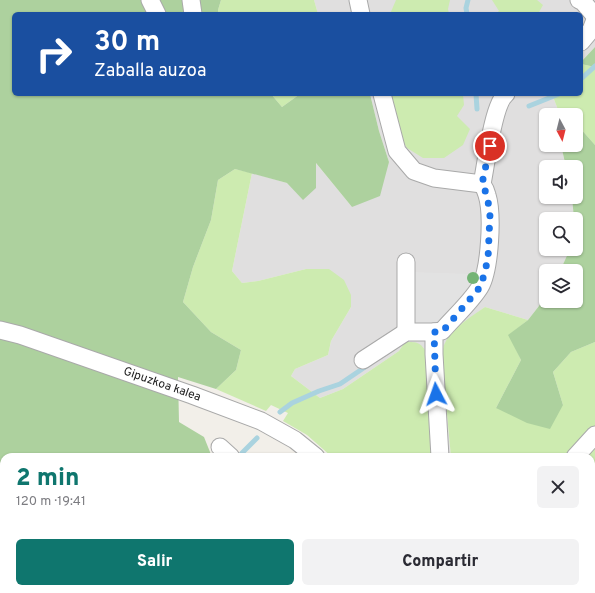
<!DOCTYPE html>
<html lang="es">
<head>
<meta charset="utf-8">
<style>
  :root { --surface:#fff; --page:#f2f2f3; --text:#2b2b33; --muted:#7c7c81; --accent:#0f766e }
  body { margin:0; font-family:Overpass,sans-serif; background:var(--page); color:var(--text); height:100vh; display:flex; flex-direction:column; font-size:15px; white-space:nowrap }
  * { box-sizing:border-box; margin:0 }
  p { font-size:13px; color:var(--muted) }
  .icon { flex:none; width:22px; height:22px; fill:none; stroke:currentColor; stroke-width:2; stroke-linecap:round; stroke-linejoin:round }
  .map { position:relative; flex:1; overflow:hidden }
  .panel { position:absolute; left:0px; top:453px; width:595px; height:140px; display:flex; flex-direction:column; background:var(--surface); border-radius:12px 12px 0 0; box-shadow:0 1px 3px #0004 }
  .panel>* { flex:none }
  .banner { position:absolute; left:12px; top:12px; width:571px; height:84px; border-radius:6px; box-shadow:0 1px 3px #0004; background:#1a4fa0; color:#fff; overflow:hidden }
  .needle { width:26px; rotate:173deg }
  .controls { position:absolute; left:539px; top:108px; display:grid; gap:8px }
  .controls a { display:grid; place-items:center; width:44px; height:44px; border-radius:6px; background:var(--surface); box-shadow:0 1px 3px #0004; font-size:20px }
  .pin { position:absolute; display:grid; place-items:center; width:34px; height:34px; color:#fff; margin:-17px; border:2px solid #fff; border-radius:50%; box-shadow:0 1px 4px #0007 }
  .me { position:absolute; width:44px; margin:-22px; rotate:356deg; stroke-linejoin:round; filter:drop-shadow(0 0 3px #0008) }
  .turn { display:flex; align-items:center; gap:14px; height:84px; padding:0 16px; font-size:18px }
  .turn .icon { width:52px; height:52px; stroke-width:2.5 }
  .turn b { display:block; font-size:28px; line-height:34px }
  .round { display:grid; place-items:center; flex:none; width:42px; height:42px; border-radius:6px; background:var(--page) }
  .head { display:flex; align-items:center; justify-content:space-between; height:68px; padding:0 16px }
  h1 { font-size:24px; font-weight:800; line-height:30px; color:var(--accent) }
  .button { display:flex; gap:8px; margin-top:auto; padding:8px 16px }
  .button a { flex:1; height:46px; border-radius:6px; background:var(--accent); color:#fff; font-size:16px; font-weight:800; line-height:46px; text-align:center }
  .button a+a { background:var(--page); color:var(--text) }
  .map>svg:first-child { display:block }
  .residential { fill:#e0dfdf }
  .farmland { fill:#eef0d5 }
  .grass { fill:#cdebb0 }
  .forest { fill:#add19e }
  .parking { fill:#e2e2e2 }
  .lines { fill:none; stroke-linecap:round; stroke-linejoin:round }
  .stream { stroke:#aad3df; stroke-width:5 }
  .minor-casing { stroke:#a9a9a9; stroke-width:19 }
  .minor { stroke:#fff; stroke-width:17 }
  .tree { fill:#74b475 }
  .route { stroke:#1a73e8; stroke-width:7; stroke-dasharray:0 12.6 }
  .labels { text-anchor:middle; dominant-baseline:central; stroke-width:4; stroke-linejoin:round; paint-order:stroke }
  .street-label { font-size:12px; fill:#222; stroke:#fff }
</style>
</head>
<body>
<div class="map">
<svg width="595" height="593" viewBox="0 0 595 593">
  <rect width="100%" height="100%" fill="#f2efe9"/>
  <path class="residential" d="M314 0H595V47L581 62V14H318Z
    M370 94H552L560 115H546V145H561L566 167H546V197H572L574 219H546V249H570L560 271H546V297L528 320 485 307 463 323 448 338 443 348 442 361 451 457H435L405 342 399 351 343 389 320 398 291 376 295 369 328 355 331 341 351 307 306 269 258 281 242 283 232 271 252 173 287 183 315 162 352 207 389 162 379 131Z"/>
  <path class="farmland" d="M290 589H347L349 593H278Z"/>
  <path class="grass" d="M221 0H314L318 14H218V10Z
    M396 0H450L448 9 449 14H390Z
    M492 0H537L543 5 538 14H495L499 11Z
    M581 64 595 67V145L580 128 576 126V115H560L552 94H581Z
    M271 94H300L282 107Z
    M390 94H463L464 105 457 116 470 129 463 145 444 158H423L407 148 396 131Z
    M235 169 252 173 232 271 242 283 258 281 306 269H329L344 280 351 295V307L331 341 328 355 295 369 291 376 320 398 343 389 399 351 405 342C418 342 420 342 427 353L435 457H332L307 435 283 421 288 413 271 405 266 411 216 389 236 370 241 350 211 332 183 302 193 267 211 220 218 180Z
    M485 307 528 320 509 335 521 360 496 408 563 405 553 372 571 352 595 342V481L591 477V457H451L442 361C442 357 442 353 443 349 446 332 472 316 485 307Z
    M595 519V593H546L542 589H591V523Z
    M100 589H251V593H88Z"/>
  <path class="forest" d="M0 0H221L218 10V14H14V94H271L282 107 300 94H370L379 131 389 162 380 196 352 207 316 163V188L303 200 287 183 235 169 218 180 211 220 193 267 183 302 211 332 241 350 236 370 216 389 178 377 179 422 204 437 212 457H4V589H100L88 593H0Z
    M595 47V67L581 64V62Z
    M576 126 580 128 595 145V342L571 352 553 372 563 405 550 429 527 423 496 408 521 360 508 335 528 320 546 297V301H576V271H560L570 249H576V219H574L572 197H576V167H566L561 145H576Z"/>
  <path class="parking" d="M410 272 472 274V287L457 301 441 326 411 325Z"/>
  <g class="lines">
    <path class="stream" d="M467 14 466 8 468 0
      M581 79 595 66
      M476 94 477 109
      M529 106 559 94
      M280 412 292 403 319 391 340 384 368 365
      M242 453 257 438"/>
    <g class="minor-casing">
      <g id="minor">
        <path d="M150 0 157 14"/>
        <path d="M191 0 193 14"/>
        <path d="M358 0 361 14"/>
        <path d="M579 0 583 2 595 16"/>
        <path d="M581 42 591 30 595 20"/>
        <path d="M382 94 397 151 414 171 434 178 482 184"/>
        <path d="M482 184C486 165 493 104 506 94"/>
        <path d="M406 262V332"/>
        <path id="s1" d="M0 330 20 335 192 395 261 421 295 440 316 457"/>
        <path d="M363 360 406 332H434"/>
        <path d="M220 447 231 457"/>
        <path d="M440 457 434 354V332L442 331C454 317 470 303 480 287 490 270 493 214 487 195 486 191 484 187 482 184"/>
        <path d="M575 457 595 435"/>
        <path d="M591 516 595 512"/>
        <path d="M259 589 260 593"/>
        <path d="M456 589 461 593"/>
        <path d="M486 589 490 593"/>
        <path d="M514 593 518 589"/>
      </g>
    </g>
    <use href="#minor" class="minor"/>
  </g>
  <circle class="tree" cx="473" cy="278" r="6"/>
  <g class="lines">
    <path class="route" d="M436 394 434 332H442L481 286 488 259 490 214 487 195 482 184 490 146"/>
  </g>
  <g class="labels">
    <g class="street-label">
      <text stroke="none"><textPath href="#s1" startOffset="171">Gipuzkoa kalea</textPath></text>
    </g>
  </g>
</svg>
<div class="controls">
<a><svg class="needle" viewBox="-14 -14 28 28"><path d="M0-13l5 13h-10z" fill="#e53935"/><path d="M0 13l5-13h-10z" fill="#7c7c81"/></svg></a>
<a><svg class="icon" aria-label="sound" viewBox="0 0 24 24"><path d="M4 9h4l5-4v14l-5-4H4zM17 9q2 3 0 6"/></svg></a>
<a><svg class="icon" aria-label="search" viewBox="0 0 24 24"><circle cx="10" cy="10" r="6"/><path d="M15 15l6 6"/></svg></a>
<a><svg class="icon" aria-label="layers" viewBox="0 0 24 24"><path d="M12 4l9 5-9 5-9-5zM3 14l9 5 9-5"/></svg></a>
</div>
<div class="pin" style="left:490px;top:146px;background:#d93025"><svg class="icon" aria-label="arrive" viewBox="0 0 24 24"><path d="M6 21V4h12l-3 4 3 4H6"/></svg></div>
<svg class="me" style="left:436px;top:394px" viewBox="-20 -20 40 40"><path d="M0-17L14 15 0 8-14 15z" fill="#1a73e8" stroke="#fff" stroke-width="4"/></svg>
<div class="banner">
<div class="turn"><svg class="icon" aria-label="right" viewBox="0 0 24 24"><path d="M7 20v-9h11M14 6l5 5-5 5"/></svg><div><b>30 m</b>Zaballa auzoa</div></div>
</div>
<section class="panel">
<div class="head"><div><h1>2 min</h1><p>120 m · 19:41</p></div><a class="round"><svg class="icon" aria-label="close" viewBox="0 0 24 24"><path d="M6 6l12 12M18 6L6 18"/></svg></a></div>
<div class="button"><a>Salir</a><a>Compartir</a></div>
</section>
</div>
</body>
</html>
